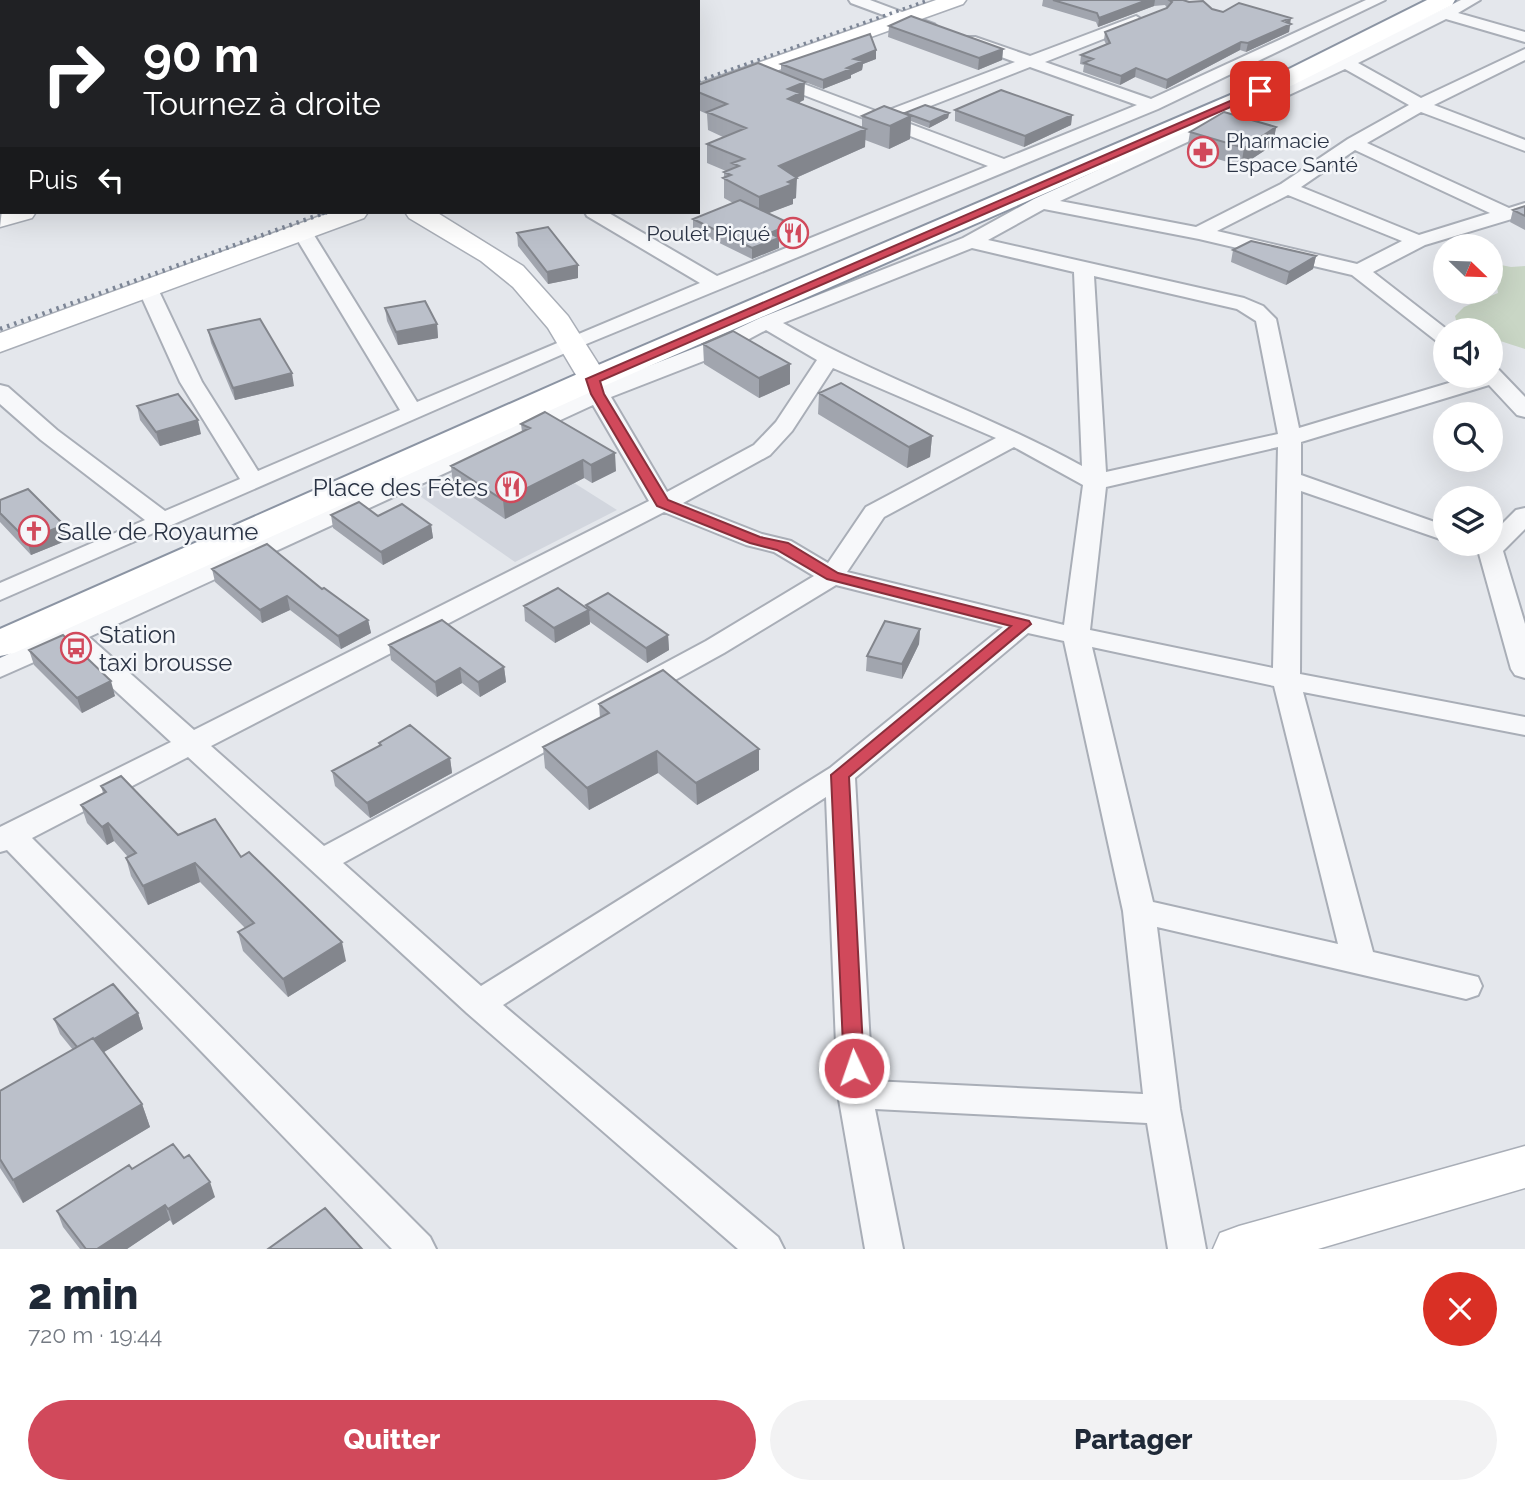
<!DOCTYPE html>
<html lang="fr">
<head>
<meta charset="utf-8">
<style>
  :root { --surface:#fff; --page:#f2f2f3; --text:#1f2937; --muted:#747a83; --accent:#d1495b }
  body { margin:0; font-family:Raleway,sans-serif; background:var(--page); color:var(--text); height:100vh; display:flex; flex-direction:column; font-size:26px; white-space:nowrap }
  * { box-sizing:border-box; margin:0 }
  p { font-size:23px; color:var(--muted) }
  .icon { flex:none; width:38px; height:38px; fill:none; stroke:currentColor; stroke-width:2; stroke-linecap:round; stroke-linejoin:round }
  .map { position:relative; height:1249px; overflow:hidden }
  .side { display:flex; flex-direction:column; background:var(--surface); flex:1 }
  .side>* { flex:none }
  .guide { position:absolute; left:0px; top:0px; width:700px; height:214px; box-shadow:0 7px 28px #0002; background:#202124; color:#fff; overflow:hidden }
  .needle { width:46px; rotate:113deg }
  .tools { position:absolute; left:1433px; top:234px; display:grid; gap:14px }
  .tools a { display:grid; place-items:center; width:70px; height:70px; border-radius:50%; background:var(--surface); box-shadow:0 7px 28px #0002; font-size:35px }
  .pin { position:absolute; display:grid; place-items:center; width:60px; height:60px; color:#fff; margin:-30px; border-radius:14px; box-shadow:0 4px 10px #0006 }
  .me { position:absolute; width:77px; margin:-38px; rotate:357deg; stroke-linejoin:round; filter:drop-shadow(0 0 5px #0008) }
  .turn { display:flex; align-items:center; gap:24px; height:147px; padding:0 28px; font-size:32px }
  .turn .icon { width:91px; height:91px; stroke-width:2.5 }
  .turn b { display:block; font-size:49px; line-height:60px }
  .then { display:flex; align-items:center; height:66px; padding:0 28px; background:#0003; gap:14px; font-size:26px }
  .round { display:grid; place-items:center; flex:none; width:74px; height:74px; border-radius:37px; background:var(--page) }
  .head { display:flex; align-items:center; justify-content:space-between; height:119px; padding:0 28px }
  h1 { font-size:42px; font-weight:800; line-height:52px }
  .cta { display:flex; gap:14px; margin-top:auto; padding:14px 28px }
  .cta a { flex:1; height:80px; border-radius:42px; background:var(--accent); color:#fff; font-size:28px; font-weight:800; line-height:80px; text-align:center }
  .cta a+a { background:var(--page); color:var(--text) }
  .map>svg:first-child { display:block }
  .built { fill:#d2d6de }
  .green { fill:#c9d6c5 }
  .lines { fill:none; stroke-linecap:round; stroke-linejoin:round }
  .minor-casing { stroke:#a9aeb7; stroke-width:4 }
  .tertiary-casing { stroke:#a9aeb7; stroke-width:4 }
  .secondary-casing { stroke:#a9aeb7; stroke-width:3 }
  .trunk-casing { stroke:#8b94a3; stroke-width:4 }
  .minor { fill:#f7f8fa; fill-rule:evenodd }
  .tertiary { fill:#f7f8fa; fill-rule:evenodd }
  .secondary { fill:#fff; fill-rule:evenodd }
  .trunk { fill:#fff; fill-rule:evenodd }
  .rail-far1 { stroke:#7d8696; stroke-width:3.5; stroke-dasharray:2.5 4.5; stroke-linecap:butt }
  .rail { stroke:#7d8696; stroke-width:4.5; stroke-dasharray:2.5 5; stroke-linecap:butt }
  .wall { fill:#a1a5ae }
  .shaded-wall { fill:#83868d }
  .building { fill:#bbc0ca; stroke:#83868d; stroke-width:2 }
  .route { fill:#d1495b; stroke:#882f3b; stroke-width:2 }
  .labels { text-anchor:middle; dominant-baseline:central; stroke-width:5; stroke-linejoin:round; paint-order:stroke }
  .far-poi-label { font-size:21px; fill:#2b3445; stroke:#f4f6f9; text-anchor:start }
  .poi-label { font-size:24px; fill:#2b3445; stroke:#f4f6f9; text-anchor:start }
</style>
</head>
<body>
<div class="map">
<svg width="1525" height="1249" viewBox="0 0 1525 1249">
  <rect width="100%" height="100%" fill="#e4e7ec"/>
  <path class="built" d="M514 445 617 510 515 562 414 492Z"/>
  <path class="green" d="M1491 263 1511 267 1525 266V349L1491 338V331H1472L1457 324 1455 316 1464 307 1498 293 1497 287 1491 284Z"/>
  <g class="lines">
    <g class="minor-casing">
      <path id="minor" d="M12 0H29L30 2H13Z
        M194 0H211L212 2H195Z
        M344 0H361L362 2H345Z
        M487 0H506L486 2Z
        M849 0H870L934 24 937 27 929 32 924 30 851 3Z
        M1366 0H1385L1158 109 579 347 0 600V583L145 520 41 440 0 404V385L8 387 57 430 165 511 240 479 180 382 138 289 141 285H155L158 289 202 382 258 471 400 410 292 231 295 227H309L417 402 700 283 587 216 585 212H607L717 276 988 166 765 80 763 77 765 74H777L881 113 1015 62 963 43 961 40 963 37H975L1030 56 1136 16 1144 21 1141 24 1045 62 1151 99ZM1030 67 1137 105 1004 159 897 119Z
        M1461 0H1480L1458 13 1525 32V42L1446 19 1358 63 1421 98 1525 49V60L1434 105 1525 140V151L1421 112 1367 143 1509 208 1525 203V215L1425 245 1373 272 1449 331H1446V345L1439 343 1352 275 1199 239 1044 209 988 240 1244 298 1263 306 1276 319 1299 428 1472 376H1491V368L1499 370 1525 397V417L1517 415 1489 385 1301 442V475L1446 526V541L1301 491 1300 674 1525 717V735L1303 692 1373 952 1478 977 1482 986 1478 995 1466 999 1157 927 1180 1109 1206 1249H1168L1147 1123 875 1109 903 1249H865L838 1094 826 797 503 1005 778 1237 784 1249H738L467 1013 188 757 32 838 430 1237 436 1249H392L7 850 0 852V827L171 742 68 647 0 677V658L586 391 582 379 585 374H601L605 383 703 345 760 318 963 238 1034 199 1340 60ZM1345 69 1409 105 1348 139 1281 184 1196 227 1060 201ZM1355 150 1490 213 1419 235 1301 187ZM1288 195 1402 241 1357 264 1217 231ZM972 248 1074 272 1082 466C985 413 879 378 783 323ZM1094 276 1237 309 1256 321 1278 434 1106 472ZM766 330 817 360 776 422 754 445 667 492 611 397 719 355ZM833 368 996 438 866 507 828 563 791 541 762 534 683 503 770 455 792 431ZM593 405 649 501 194 730 89 637ZM1014 447 1083 485 1064 625 847 572 884 517ZM1278 447 1273 668 1090 630 1106 487ZM664 512 746 545 774 552 814 576 706 641 324 846 211 746ZM836 585 1003 627 830 768 481 986 343 863 724 653ZM1028 633 1064 641 1123 911 1143 1094 872 1081 855 778ZM1092 647 1274 686 1338 944 1153 902Z
        M0 72 2 73V83L0 82Z
        M0 120H2L0 131Z
        M1525 508V529L1503 551 1525 624V678L1515 675 1511 669 1478 550 1482 544H1491V535L1516 510Z"/>
    </g>
    <g class="tertiary-casing">
      <path id="tertiary" d="M652 0H675L651 2Z"/>
    </g>
    <g class="secondary-casing">
      <path id="secondary" d="M936 0H966L963 4 698 99V84Z
        M2 210V212H36L32 218 0 227Z
        M331 212H368L364 218 0 352V333Z
        M405 212H436L523 266 568 316 608 379 604 385 593 388 582 385 548 328 513 287 481 261 409 218Z
        M1525 1146V1188L1318 1249H1213L1220 1233 1239 1226Z"/>
    </g>
    <g class="trunk-casing">
      <path id="trunk" d="M1427 0H1455L1452 5 1293 85 604 386 14 653 0 656V629L582 372 1277 75Z"/>
    </g>
    <use href="#minor" class="minor"/>
    <use href="#tertiary" class="tertiary"/>
    <use href="#secondary" class="secondary"/>
    <use href="#trunk" class="trunk"/>
    <path class="rail-far1" d="M698 81 929 0
      M322 214 327 212"/>
    <path class="rail" d="M0 329 327 212"/>
  </g>
  <path class="wall" d="M1043 0H1183L1223 12 1290 24 1289 32 1246 52 1240 50 1166 89 1135 77 1120 85 1083 72 1084 65 1080 64 1081 55 1106 44 1104 40 1105 32 1167 8 1165 5 1154 6 1098 27 1096 22 1042 6Z
    M889 26 1003 49 1002 60 978 70 888 37Z
    M876 59 863 64 862 70 851 75V78L823 89 800 80 804 100 800 102V104L862 127V116L949 113 948 118 929 128 911 121 910 139 889 149 865 140V147L796 178V198L793 199V204L768 213 791 224V234L779 240V248L752 259 693 230V219L733 203 724 198V172L726 171 707 163V144L723 137 708 130 707 114 698 110V85L781 72V64Z
    M955 110 1072 115 1071 125 1024 147 955 121Z
    M1276 127 1273 145 1241 166 1187 150 1190 132Z
    M1525 206V230L1510 222 1513 210Z
    M517 233 578 265V278L548 284 518 246Z
    M1233 250 1316 256 1313 269 1286 285 1231 262Z
    M385 308 437 324 438 338 398 345 387 321Z
    M208 330 294 386 235 400 211 343Z
    M703 344 790 364V384L759 398 704 364Z
    M819 393 932 436 930 457 907 468 818 414Z
    M137 406 201 434 160 446 140 420Z
    M521 424 616 471 592 483 584 478 505 519 453 484 451 466 522 432Z
    M0 500 68 540 31 555 0 522Z
    M331 515 378 516 431 525 433 538 383 565 333 528Z
    M212 569 322 589 368 620 371 633 341 649 290 610 262 623 215 582Z
    M586 605 668 635 669 650 647 663 590 622V624L555 643 525 621 524 606 586 608Z
    M920 629 919 644 902 679 866 671 867 656Z
    M389 645 504 667 506 682 480 697 462 683 437 697 391 660Z
    M29 650 115 696 82 713 34 665Z
    M599 704 759 770 697 805 658 773 589 810 545 768 543 747 600 718Z
    M379 743 450 758 452 773 370 818 335 786 332 771 379 746Z
    M101 786 178 835 241 857 346 961 288 997 243 951 238 932 245 928 200 882 148 905 131 876 126 858 128 857 114 841 107 845 87 823 81 805 103 793Z
    M138 1013 143 1029 103 1052 142 1104 150 1127 23 1203 0 1168V1091L73 1050 60 1034 54 1019Z
    M132 1169 215 1197 173 1225 170 1220 127 1249H80L63 1227 57 1211Z"/>
  <path class="shaded-wall" d="M1147 0H1155L1154 6 1098 27 1099 18Z
    M1291 18 1289 32 1246 52 1248 43Z
    M1241 42 1240 50 1166 89 1167 80Z
    M1003 49 1002 60 978 70 979 58Z
    M876 50V59L863 64 862 70 851 75V78L823 89V80L847 68 854 59Z
    M1136 68 1135 77 1120 85 1121 76Z
    M805 82 804 100 800 102V111L788 118V89Z
    M949 113 948 118 929 128 930 122Z
    M1072 115 1071 125 1024 147 1025 136Z
    M911 116 910 139 889 149 890 126Z
    M1276 127 1273 145 1241 166 1244 148Z
    M866 129 865 147 791 180 797 178 796 198 793 199V204L759 217V197L779 166Z
    M791 224V234L779 240V248L752 259V248L770 233Z
    M1316 256 1313 269 1286 285 1289 272Z
    M578 265V278L548 284 547 272Z
    M437 324 438 338 398 345 396 332Z
    M790 364V384L759 398V378Z
    M292 373 294 386 235 400 233 388Z
    M198 420 201 434 160 446 156 432Z
    M932 436 930 457 907 468 909 447Z
    M615 453 616 471 592 483 591 465Z
    M583 460 584 478 505 519 503 500Z
    M64 525 68 540 31 555 27 540Z
    M431 525 433 538 383 565 381 552Z
    M287 596 290 610 262 623 260 610Z
    M589 610 590 624 555 643 554 628Z
    M368 620 371 633 341 649 338 636Z
    M920 629 919 644 902 679V664Z
    M668 635 669 650 647 663 646 648Z
    M504 667 506 682 480 697 478 682Z
    M460 668 462 683 437 697 435 682Z
    M111 681 115 696 82 713 77 698Z
    M759 749V770L697 805 696 783Z
    M657 751 658 773 589 810 587 788Z
    M450 758 452 773 370 818 367 803Z
    M108 823 114 841 107 845 102 827Z
    M195 863 200 882 148 905 143 886Z
    M342 942 346 961 288 997 283 979Z
    M138 1013 143 1029 84 1064 78 1048Z
    M142 1104 150 1127 23 1203 13 1180Z
    M210 1182 215 1197 173 1225 168 1209Z
    M165 1205 170 1220 127 1249H97Z"/>
  <path class="building" d="M1053 0H1147L1099 18 1097 13Z
    M1169 0H1183L1189 2 1203 1 1212 9 1223 12 1239 3 1291 18 1283 21 1291 24 1248 43 1241 42 1167 80 1136 68 1121 76 1084 63 1093 59 1081 55 1110 43 1105 32 1167 8 1172 2Z
    M911 16 1003 49 979 58 889 26Z
    M870 34 876 50 854 59 863 61 847 68 851 69 823 80 781 64Z
    M758 63 805 82 788 89 800 93 788 99 866 129 779 166 797 178 788 182 793 184 759 197 723 178 731 175 724 172 739 166 732 163 744 159 707 144 746 128 707 112 727 104 698 92V85Z
    M1001 90 1072 115 1025 136 955 110Z
    M925 105 949 113 930 122 905 113Z
    M884 106 911 116 890 126 862 116Z
    M1224 112 1276 127 1244 148 1190 132Z
    M740 200 791 224 770 233 779 238 752 248 693 219Z
    M1525 206V216L1513 210Z
    M548 227 578 265 547 272 517 233Z
    M1251 241 1316 256 1289 272 1233 250Z
    M425 301 437 324 396 332 385 308Z
    M260 319 292 373 233 388 208 330Z
    M733 331 790 364 759 378 703 344Z
    M841 383 932 436 909 447 819 393Z
    M178 394 198 420 156 432 137 406Z
    M545 412 615 453 591 465 583 460 503 500 451 466 530 428 521 424Z
    M28 489 64 525 27 540 0 513V500Z
    M359 502 378 516 402 504 431 525 381 552 331 515Z
    M267 544 322 589 324 588 368 620 338 636 287 596 260 610 212 569Z
    M558 588 589 610 554 628 524 606Z
    M608 593 668 635 646 648 586 605Z
    M442 620 504 667 478 682 460 668 435 682 389 645Z
    M885 621 920 629 902 664 867 656Z
    M63 635 111 681 77 698 29 650Z
    M663 670 759 749 696 783 657 751 587 788 543 747 609 713 599 704Z
    M410 725 450 758 367 803 332 771 381 745 379 743Z
    M121 776 178 835 215 819 241 857 249 852 342 942 283 979 238 932 254 923 195 863 143 886 126 858 136 853 108 823 102 827 81 805 106 792 101 786Z
    M113 984 138 1013 94 1039 93 1038 77 1047 54 1019Z
    M93 1038 142 1104 13 1180 0 1159V1091Z
    M173 1144 184 1158 189 1155 210 1182 168 1209 165 1205 97 1249H86L57 1211 129 1165 132 1169Z
    M325 1208 362 1249H268Z"/>
  <path class="route" d="M1260 88 1265 91 1263 93 600 381 604 394 668 500 760 537 788 543 838 573 1029 621 1031 624 849 777 864 1068 861 1074 854 1076 847 1074 844 1068 831 775 1011 626 827 579 777 550 750 543 657 506 591 394 586 379Z"/>
  <defs>
    <g id="pharmacy-ring" transform="scale(1.575)"><circle r="9.5" fill="#f4f6f9" stroke="#d1495b" stroke-width="1.5"/><path d="M-2-6h4v4h4v4h-4v4h-4v-4h-4v-4h4Z" fill="#d1495b"/></g>
    <g id="restaurant-ring" transform="scale(1.575)"><circle r="9.5" fill="#f4f6f9" stroke="#d1495b" stroke-width="1.5"/><path d="M-5-6h1v4h1v-4h1v4h1v-4h1v5L-1.5 .5V6h-2V.5L-5-1ZM5-6V6H3V1.5H1.5Q1.5-4 5-6Z" fill="#d1495b"/></g>
    <g id="church-ring" transform="scale(1.575)"><circle r="9.5" fill="#f4f6f9" stroke="#d1495b" stroke-width="1.5"/><path d="M-1.2-6h2.4v3.5h3.3v2.4h-3.3V6h-2.4V-.1h-3.3v-2.4h3.3Z" fill="#d1495b"/></g>
    <g id="bus-ring" transform="scale(1.575)"><circle r="9.5" fill="#f4f6f9" stroke="#d1495b" stroke-width="1.5"/><path d="M-5-6H5V4H4V6H2V4H-2V6H-4V4H-5ZM-3.5-4V0h7V-4ZM-3.5 1.2v1.5H-2V1.2ZM2 1.2v1.5H3.5V1.2Z" fill="#d1495b"/></g>
  </defs>
  <g fill-rule="evenodd">
    <use href="#pharmacy-ring" x="1203" y="152"/>
    <use href="#restaurant-ring" x="793" y="233"/>
    <use href="#restaurant-ring" x="511" y="487"/>
    <use href="#church-ring" x="34" y="531"/>
    <use href="#bus-ring" x="76" y="648"/>
  </g>
  <g class="labels">
    <g class="far-poi-label">
      <text x="1226" y="140">Pharmacie<tspan x="1226" dy="24">Espace Santé</tspan></text>
      <text x="770" y="233" text-anchor="end">Poulet Piqué</text>
    </g>
    <g class="poi-label">
      <text x="488" y="487" text-anchor="end">Place des Fêtes</text>
      <text x="57" y="531">Salle de Royaume</text>
      <text x="99" y="634">Station<tspan x="99" dy="28">taxi brousse</tspan></text>
    </g>
  </g>
</svg>
<div class="tools">
<a><svg class="needle" viewBox="-14 -14 28 28"><path d="M0-13l5 13h-10z" fill="#e53935"/><path d="M0 13l5-13h-10z" fill="#747a83"/></svg></a>
<a><svg class="icon" aria-label="sound" viewBox="0 0 24 24"><path d="M4 9h4l5-4v14l-5-4H4zM17 9q2 3 0 6"/></svg></a>
<a><svg class="icon" aria-label="search" viewBox="0 0 24 24"><circle cx="10" cy="10" r="6"/><path d="M15 15l6 6"/></svg></a>
<a><svg class="icon" aria-label="layers" viewBox="0 0 24 24"><path d="M12 4l9 5-9 5-9-5zM3 14l9 5 9-5"/></svg></a>
</div>
<div class="pin" style="left:1260px;top:91px;background:#d93025"><svg class="icon" aria-label="arrive" viewBox="0 0 24 24"><path d="M6 21V4h12l-3 4 3 4H6"/></svg></div>
<svg class="me" style="left:854px;top:1068px" viewBox="-20 -20 40 40"><circle r="17" fill="#d1495b" stroke="#fff" stroke-width="3"/><path d="M0-11L8 9 0 5-8 9z" fill="#fff"/></svg>
<div class="guide">
<div class="turn"><svg class="icon" aria-label="right" viewBox="0 0 24 24"><path d="M7 20v-9h11M14 6l5 5-5 5"/></svg><div><b>90 m</b>Tournez à droite</div></div>
<div class="then">Puis<svg class="icon" aria-label="left" viewBox="0 0 24 24"><path d="M17 20v-9H6M10 6l-5 5 5 5"/></svg></div>
</div>
</div>
<section class="side">
<div class="head"><div><h1>2 min</h1><p>720 m · 19:44</p></div><a class="round" style="background:#d93025;color:#fff"><svg class="icon" aria-label="close" viewBox="0 0 24 24"><path d="M6 6l12 12M18 6L6 18"/></svg></a></div>
<div class="cta"><a>Quitter</a><a>Partager</a></div>
</section>
</body>
</html>
